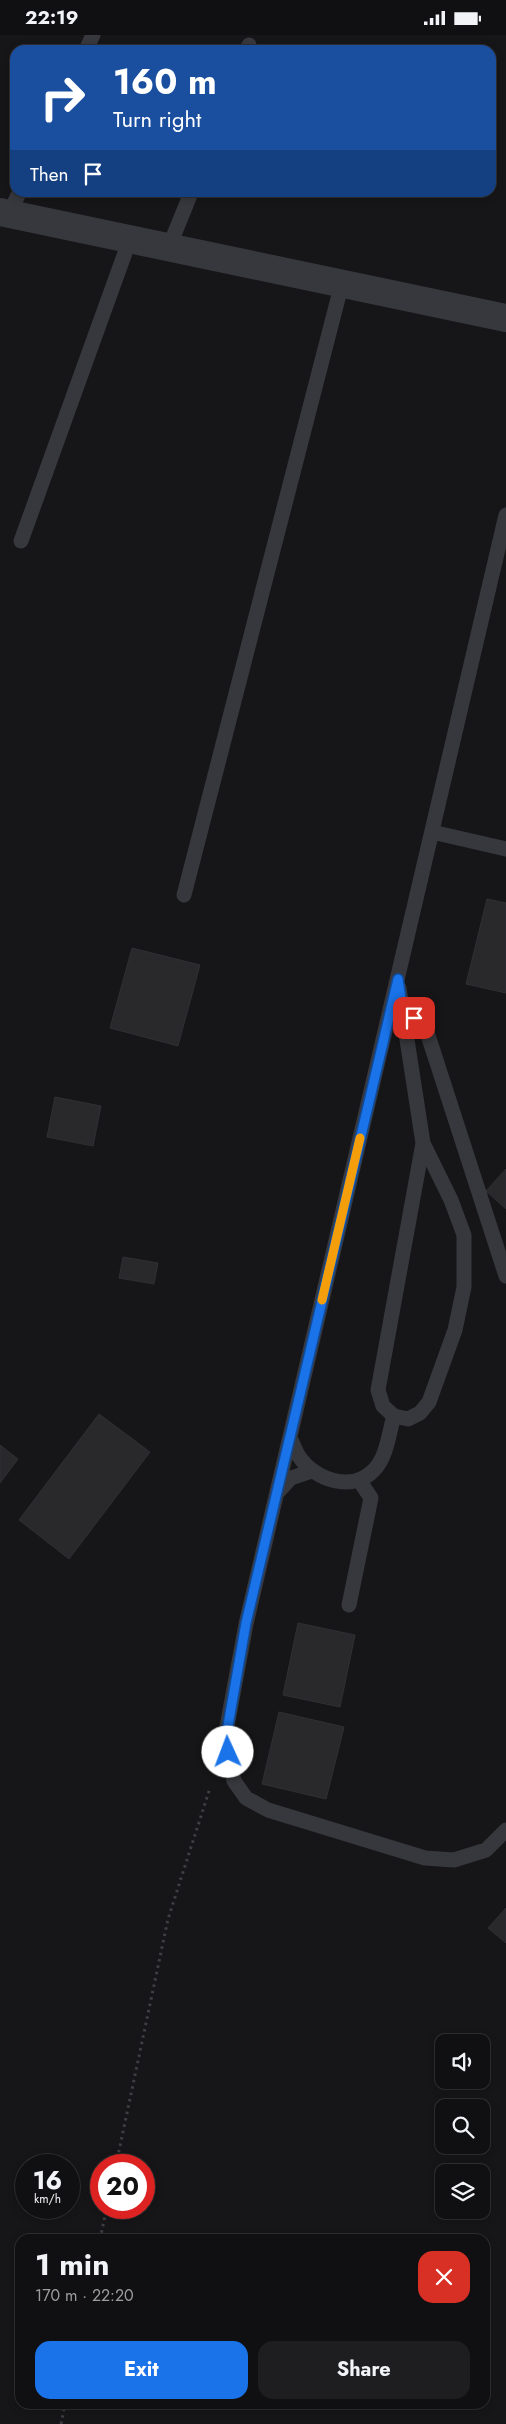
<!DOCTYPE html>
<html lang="en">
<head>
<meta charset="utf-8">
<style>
  :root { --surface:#101012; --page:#1e1e20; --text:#f1f3f6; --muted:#9c9d9f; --line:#303032; --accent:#1a73e8 }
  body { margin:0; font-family:Jost,sans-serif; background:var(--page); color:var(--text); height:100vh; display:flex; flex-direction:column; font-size:19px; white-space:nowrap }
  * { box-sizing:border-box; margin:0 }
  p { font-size:16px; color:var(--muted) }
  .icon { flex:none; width:28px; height:28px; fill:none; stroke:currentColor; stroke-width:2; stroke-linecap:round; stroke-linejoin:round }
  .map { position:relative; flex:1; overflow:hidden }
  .details { position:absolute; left:15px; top:2199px; width:475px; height:175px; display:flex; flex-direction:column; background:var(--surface); border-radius:15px; box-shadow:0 2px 8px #0003,0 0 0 1px var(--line) }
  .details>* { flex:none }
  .top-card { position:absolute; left:10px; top:10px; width:486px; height:152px; border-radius:15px; box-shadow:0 2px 8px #0003,0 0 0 1px var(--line); background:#1a4fa0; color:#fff; overflow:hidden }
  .buttons { position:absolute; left:435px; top:1999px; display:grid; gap:10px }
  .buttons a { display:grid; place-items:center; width:55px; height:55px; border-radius:10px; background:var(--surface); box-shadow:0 2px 8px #0003,0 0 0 1px var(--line); font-size:25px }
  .speed { position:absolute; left:15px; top:2119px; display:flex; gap:10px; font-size:25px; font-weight:700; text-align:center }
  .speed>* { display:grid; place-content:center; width:65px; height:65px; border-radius:50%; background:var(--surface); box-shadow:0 2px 8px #0003,0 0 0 1px var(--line); line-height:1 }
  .speed small { font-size:12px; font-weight:400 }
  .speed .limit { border:8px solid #d22; background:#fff; color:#111 }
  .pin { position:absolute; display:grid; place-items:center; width:42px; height:42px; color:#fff; margin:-21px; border-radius:10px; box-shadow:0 2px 8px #0006 }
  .me { position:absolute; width:55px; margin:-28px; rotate:358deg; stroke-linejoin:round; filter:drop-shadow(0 0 4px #0008) }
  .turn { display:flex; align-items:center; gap:18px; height:105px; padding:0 20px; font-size:22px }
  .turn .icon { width:65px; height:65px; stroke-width:2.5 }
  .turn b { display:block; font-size:35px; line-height:42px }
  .then { display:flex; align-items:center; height:48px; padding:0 20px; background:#0003; gap:10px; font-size:19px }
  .round { display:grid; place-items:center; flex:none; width:52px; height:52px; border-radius:15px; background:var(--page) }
  .head { display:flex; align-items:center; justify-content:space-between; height:85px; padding:0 20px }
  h1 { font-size:30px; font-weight:700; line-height:38px }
  .cta { display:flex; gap:10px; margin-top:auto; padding:10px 20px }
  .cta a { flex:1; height:58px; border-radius:15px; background:var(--accent); color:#fff; font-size:20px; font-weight:700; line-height:58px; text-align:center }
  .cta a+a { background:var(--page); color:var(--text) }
  .status { display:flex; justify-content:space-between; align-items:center; height:35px; padding:0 25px; background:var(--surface); direction:ltr }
  .status svg { height:14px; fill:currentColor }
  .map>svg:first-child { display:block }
  .building { fill:#29292c; stroke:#303034 }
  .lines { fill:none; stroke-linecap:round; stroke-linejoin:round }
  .path { stroke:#3d3f44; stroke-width:3; stroke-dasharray:2.5 4; stroke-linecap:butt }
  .service { stroke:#37383d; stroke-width:15 }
  .minor { stroke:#37383d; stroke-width:28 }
  .route-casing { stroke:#114b97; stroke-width:12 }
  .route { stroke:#1a73e8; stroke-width:9 }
  .slow { stroke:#f59e0b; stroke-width:9 }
</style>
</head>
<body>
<div class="status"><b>22:19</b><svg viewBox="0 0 49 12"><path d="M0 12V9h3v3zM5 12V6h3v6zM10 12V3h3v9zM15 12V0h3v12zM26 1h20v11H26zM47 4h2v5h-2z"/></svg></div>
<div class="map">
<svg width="506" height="2389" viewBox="0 0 506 2389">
  <rect width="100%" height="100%" fill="#161618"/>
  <path class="building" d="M487 864 506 868V958L466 949Z
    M132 913 200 930 178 1011 110 993Z
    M55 1062 101 1071 93 1111 47 1102Z
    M506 1134V1174L486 1156Z
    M123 1222 158 1228 154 1249 119 1243Z
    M99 1379 150 1417 69 1524 19 1485Z
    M0 1410 18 1424 0 1448Z
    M298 1588 355 1600 340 1672 283 1660Z
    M279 1677 344 1692 326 1764 262 1749Z
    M506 1873V1908L488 1893Z"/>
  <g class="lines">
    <path class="path" d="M116 2130 168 1884 210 1753
      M100 2204 107 2172
      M61 2389 65 2369"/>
    <path class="service" d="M86 15 93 0
      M247 15 249 10
      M9 179 19 158
      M169 212 191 158
      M506 480 246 1589 225 1702 234 1746 246 1763 268 1775 425 1823 454 1825 486 1815 506 1795
      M21 506 130 204
      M432 797 506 814
      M184 860 342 248
      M399 953 423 1108 378 1355 383 1371 394 1381 408 1384 420 1378 429 1367 455 1295 464 1252V1200L451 1165 423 1108
      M402 971 426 994 506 1241
      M290 1403C293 1408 295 1415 298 1420 314 1445 352 1458 374 1435 387 1422 389 1397 394 1381
      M278 1457 291 1443 312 1436
      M349 1570 371 1463 359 1445"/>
    <path class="minor" d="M0 177 506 283"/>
  </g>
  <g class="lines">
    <g class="route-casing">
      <path id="route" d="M228 1717 226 1702 246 1588 398 944 402 971 414 983"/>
    </g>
    <use href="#route" class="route"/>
    <path class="slow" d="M322 1265 360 1103"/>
  </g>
</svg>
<div class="buttons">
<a><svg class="icon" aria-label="sound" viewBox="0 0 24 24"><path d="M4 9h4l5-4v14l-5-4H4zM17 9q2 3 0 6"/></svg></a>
<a><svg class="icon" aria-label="search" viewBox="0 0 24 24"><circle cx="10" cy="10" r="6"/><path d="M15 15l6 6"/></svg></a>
<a><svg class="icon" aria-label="layers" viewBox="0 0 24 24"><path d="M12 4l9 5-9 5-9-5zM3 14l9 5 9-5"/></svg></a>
</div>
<div class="speed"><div>16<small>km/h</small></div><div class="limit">20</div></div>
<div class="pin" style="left:414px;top:983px;background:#d93025"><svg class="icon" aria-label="arrive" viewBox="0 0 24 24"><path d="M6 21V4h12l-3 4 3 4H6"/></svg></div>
<svg class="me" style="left:228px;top:1717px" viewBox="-20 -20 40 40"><circle r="19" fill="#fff"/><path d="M0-13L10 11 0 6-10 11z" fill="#1a73e8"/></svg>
<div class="top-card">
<div class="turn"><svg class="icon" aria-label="right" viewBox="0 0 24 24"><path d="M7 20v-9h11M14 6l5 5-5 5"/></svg><div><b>160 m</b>Turn right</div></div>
<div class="then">Then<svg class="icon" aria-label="arrive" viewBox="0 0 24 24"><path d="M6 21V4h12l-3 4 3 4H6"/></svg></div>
</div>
<section class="details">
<div class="head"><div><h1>1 min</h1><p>170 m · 22:20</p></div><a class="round" style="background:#d93025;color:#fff"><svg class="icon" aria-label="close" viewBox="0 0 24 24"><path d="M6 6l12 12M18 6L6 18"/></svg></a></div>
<div class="cta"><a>Exit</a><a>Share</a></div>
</section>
</div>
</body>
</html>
